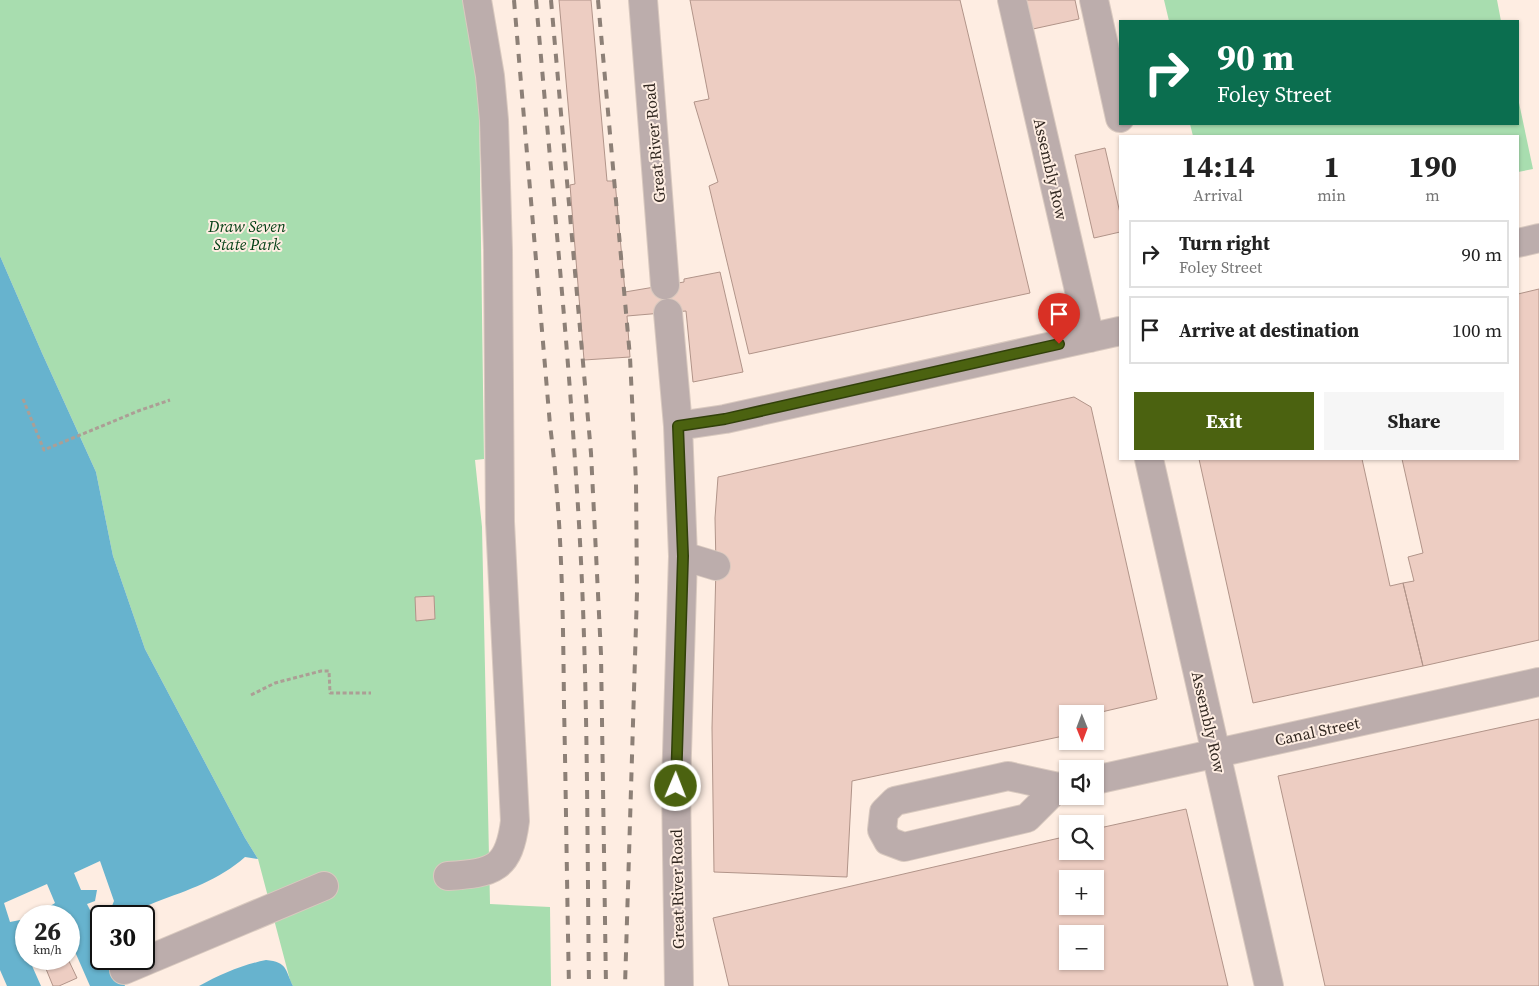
<!DOCTYPE html>
<html lang="en">
<head>
<meta charset="utf-8">
<style>
  :root { --surface:#fff; --page:#f6f6f6; --text:#222; --muted:#767676; --line:#e0e0e0; --accent:#4b6210 }
  body { margin:0; font-family:"Source Serif 4",serif; background:var(--page); color:var(--text); height:100vh; display:flex; flex-direction:column; font-size:19px; white-space:nowrap }
  * { box-sizing:border-box; margin:0 }
  p { font-size:16px; color:var(--muted) }
  .icon { flex:none; width:28px; height:28px; fill:none; stroke:currentColor; stroke-width:2; stroke-linecap:round; stroke-linejoin:round }
  .map { position:relative; flex:1; overflow:hidden }
  .side { position:absolute; left:1119px; top:135px; width:400px; height:325px; display:flex; flex-direction:column; background:var(--surface); border-radius:0px; box-shadow:0 1px 4px #0004 }
  .side>* { flex:none }
  .top-card { position:absolute; left:1119px; top:20px; width:400px; height:105px; border-radius:0px; box-shadow:0 1px 4px #0004; background:#0b6e4f; color:#fff; overflow:hidden }
  .needle { width:32px; rotate:179deg }
  .fabs { position:absolute; left:1059px; top:705px; display:grid; gap:10px }
  .fabs a { display:grid; place-items:center; width:45px; height:45px; border-radius:0px; background:var(--surface); box-shadow:0 1px 4px #0004; font-size:25px }
  .speed { position:absolute; left:15px; top:905px; display:flex; gap:10px; font-size:25px; font-weight:700; text-align:center }
  .speed>* { display:grid; place-content:center; width:65px; height:65px; border-radius:50%; background:var(--surface); box-shadow:0 1px 4px #0004; line-height:1 }
  .speed small { font-size:12px; font-weight:400 }
  .speed .limit { border:2px solid #111; border-radius:8px; background:#fff; color:#111 }
  .pin { position:absolute; display:grid; place-items:center; width:42px; height:42px; color:#fff; margin:-51px -21px; border-radius:50% 50% 50% 0; rotate:-45deg; box-shadow:0 0 5px #0007 }
  .pin .icon { rotate:45deg }
  .me { position:absolute; width:55px; margin:-28px; rotate:1deg; stroke-linejoin:round; filter:drop-shadow(0 0 4px #0008) }
  .turn { display:flex; align-items:center; gap:18px; height:105px; padding:0 15px; font-size:22px }
  .turn .icon { width:65px; height:65px; stroke-width:2.5 }
  .turn b { display:block; font-size:35px; line-height:42px }
  .eta { display:flex; justify-content:space-evenly; align-items:center; height:85px; text-align:center }
  .eta b { font-size:30px; font-weight:700; line-height:35px }
  .action { display:flex; gap:10px; margin-top:auto; padding:10px 15px }
  .action a { flex:1; height:58px; border-radius:0px; background:var(--accent); color:#fff; font-size:20px; font-weight:700; line-height:58px; text-align:center }
  .action a+a { background:var(--page); color:var(--text) }
  ul { padding:0; list-style:none }
  li { display:flex; align-items:center; gap:15px; height:68px; margin:0 10px 8px; padding:0 5px; border:2px solid var(--line); border-radius:0px }
  li div { flex:1 }
  li b { display:block; font-size:19px }
  li em { font-style:normal }
  .map>svg:first-child { display:block }
  .green { fill:#a8ddaf }
  .water { fill:#67b3ce }
  .pier { fill:#feede2 }
  .building { fill:#edcdc2; stroke:#b19489; fill-rule:evenodd }
  .lines { fill:none; stroke-linecap:round; stroke-linejoin:round }
  .minor-casing { stroke:#d9c9bf; stroke-width:30 }
  .path { stroke:#ac9e95; stroke-width:3; stroke-dasharray:4 2.5; stroke-linecap:butt }
  .minor { stroke:#bcadac; stroke-width:28 }
  .rail { stroke:#8d8077; stroke-width:4; stroke-dasharray:9 9; stroke-linecap:butt }
  .route-casing { stroke:#31400a; stroke-width:12 }
  .route { stroke:#4b6210; stroke-width:9 }
  .labels { text-anchor:middle; dominant-baseline:central; stroke-width:4; stroke-linejoin:round; paint-order:stroke }
  .street-label { font-size:16px; fill:#312720; stroke:#feede2 }
  .park-label { font-size:16px; font-style:italic; fill:#003e13; stroke:#feede2 }
</style>
</head>
<body>
<div class="map">
<svg width="1539" height="986" viewBox="0 0 1539 986">
  <rect width="100%" height="100%" fill="#feede2"/>
  <path class="green" d="M0 0H466L479 97 484 459 475 460 482 527 490 904 550 907 551 986H293L290 980 258 859 245 838 145 649 113 556 96 472 42 353 0 256Z
    M1164 0H1497L1501 21H1169Z
    M1518 98 1533 169 1518 172V136H1193L1190 124H1518Z"/>
  <path class="water" d="M0 256 42 353 96 472 113 556 145 649 245 838 258 859 245 857C219 880 188 890 156 902 136 910 123 916 101 916L98 925 101 932V959H113L125 986H90L69 938V916H26V959H29L41 986H7L0 970Z
    M266 960C288 962 285 970 293 986H199C221 974 242 965 266 960Z"/>
  <path class="pier" d="M100 861 114 901 108 916H101V932L87 904 95 901 97 890H81L74 873Z
    M47 884 55 903 41 912 43 916H26V922L25 919 10 922 4 903Z"/>
  <path class="building" d="M559 0H591L607 181H615L625 292 684 282V279L720 272 743 372 693 382 686 311 627 316 630 357 584 360 570 185 575 184Z
    M690 0H960L1030 293 749 354 709 186 718 182 694 102 709 99Z
    M1026 0H1075L1079 19 1033 29Z
    M1105 148 1120 213V232L1094 238 1075 155Z
    M1539 289V640L1423 666 1403 583 1414 581 1408 557 1423 553 1402 459H1518V294Z
    M1074 397 1091 407 1157 699 1093 714H1068V735L852 781 847 877 714 872 712 728 716 566 715 518 718 477Z
    M1199 459H1362L1390 586 1403 583 1423 666 1253 703Z
    M434 596 435 619 416 621 415 597Z
    M1539 719V986H1325L1278 776Z
    M1186 809 1228 986H729L713 918 1068 836V851H1095V829ZM1068 879H1095V906H1068ZM1068 934H1095V961H1068Z
    M57 959H68L77 978 59 986H53L44 964Z"/>
  <g class="lines">
    <g class="minor-casing">
      <path id="minor" d="M643 0 665 285
        M1012 0 1090 338
        M1094 0 1120 118
        M1518 243 1539 238
        M668 313 678 426 683 556 676 786 679 986
        M678 426 725 419 1120 331
        M1149 459 1269 986
        M683 556 716 566
        M1095 780 1539 682
        M1058 787 1027 818 904 847 888 841 882 830 884 812 895 801 1008 776 1058 787 1068 785
        M448 876C494 873 509 869 515 821L500 522 498 250 494 120 490 76 477 0
        M124 970 324 886"/>
    </g>
    <path class="path" d="M23 399 44 450 138 411 170 400
      M251 695 275 683 321 671H329L330 693H371"/>
    <use href="#minor" class="minor"/>
    <path class="rail" d="M514 0 550 425C562 518 563 612 564 705 566 799 567 892 569 986
      M536 0C551 175 569 349 579 524 588 678 587 832 589 986
      M551 0 591 453 601 654 606 986
      M598 0 630 357 636 482 637 592 625 986"/>
  </g>
  <g class="lines">
    <g class="route-casing">
      <path id="route" d="M676 786 683 556 678 426 725 419 1059 344"/>
    </g>
    <use href="#route" class="route"/>
  </g>
  <g class="labels">
    <g class="street-label">
      <text transform="translate(654 143) rotate(-95)">Great River Road</text>
      <text transform="translate(1051 169) rotate(77)">Assembly Row</text>
      <text transform="translate(1209 722) rotate(77)">Assembly Row</text>
      <text transform="translate(1317 731) rotate(-12)">Canal Street</text>
      <text transform="translate(677 889) rotate(-91)">Great River Road</text>
    </g>
    <g class="park-label">
      <text x="247" y="226">Draw Seven<tspan x="247" dy="18">State Park</tspan></text>
    </g>
  </g>
</svg>
<div class="fabs">
<a><svg class="needle" viewBox="-14 -14 28 28"><path d="M0-13l5 13h-10z" fill="#e53935"/><path d="M0 13l5-13h-10z" fill="#767676"/></svg></a>
<a><svg class="icon" aria-label="sound" viewBox="0 0 24 24"><path d="M4 9h4l5-4v14l-5-4H4zM17 9q2 3 0 6"/></svg></a>
<a><svg class="icon" aria-label="search" viewBox="0 0 24 24"><circle cx="10" cy="10" r="6"/><path d="M15 15l6 6"/></svg></a>
<a>+</a>
<a>−</a>
</div>
<div class="speed"><div>26<small>km/h</small></div><div class="limit">30</div></div>
<div class="pin" style="left:1059px;top:344px;background:#d93025"><svg class="icon" aria-label="arrive" viewBox="0 0 24 24"><path d="M6 21V4h12l-3 4 3 4H6"/></svg></div>
<svg class="me" style="left:676px;top:786px" viewBox="-20 -20 40 40"><circle r="17" fill="#4b6210" stroke="#fff" stroke-width="3"/><path d="M0-11L8 9 0 5-8 9z" fill="#fff"/></svg>
<div class="top-card">
<div class="turn"><svg class="icon" aria-label="right" viewBox="0 0 24 24"><path d="M7 20v-9h11M14 6l5 5-5 5"/></svg><div><b>90 m</b>Foley Street</div></div>
</div>
<section class="side">
<div class="eta">
<div><b>14:14</b><p>Arrival</p></div>
<div><b>1</b><p>min</p></div>
<div><b>190</b><p>m</p></div>
</div>
<ul>
<li><svg class="icon" aria-label="right" viewBox="0 0 24 24"><path d="M7 20v-9h11M14 6l5 5-5 5"/></svg><div><b>Turn right</b><p>Foley Street</p></div><em>90 m</em></li>
<li><svg class="icon" aria-label="arrive" viewBox="0 0 24 24"><path d="M6 21V4h12l-3 4 3 4H6"/></svg><div><b>Arrive at destination</b></div><em>100 m</em></li>
</ul>
<div class="action"><a>Exit</a><a>Share</a></div>
</section>
</div>
</body>
</html>
